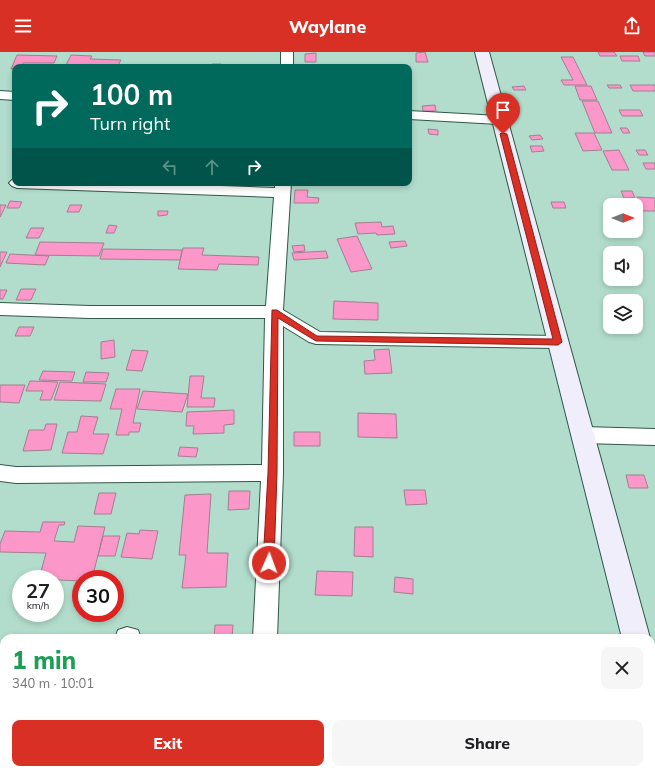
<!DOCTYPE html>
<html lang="en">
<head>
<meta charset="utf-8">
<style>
  :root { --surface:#fff; --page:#f6f6f6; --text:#202124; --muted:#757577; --accent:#d93025 }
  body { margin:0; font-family:Mulish,sans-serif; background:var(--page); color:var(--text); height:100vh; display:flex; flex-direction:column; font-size:15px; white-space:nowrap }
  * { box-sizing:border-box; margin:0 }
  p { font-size:13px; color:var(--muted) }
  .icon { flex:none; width:22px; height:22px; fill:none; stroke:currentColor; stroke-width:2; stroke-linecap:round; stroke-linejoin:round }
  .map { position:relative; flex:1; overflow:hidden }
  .details { position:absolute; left:0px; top:582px; width:655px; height:140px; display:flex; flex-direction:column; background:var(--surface); border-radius:12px 12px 0 0; box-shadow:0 2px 6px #0003 }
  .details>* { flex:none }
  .guide { position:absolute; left:12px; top:12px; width:400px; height:122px; border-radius:8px; box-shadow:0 2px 6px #0003; background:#00695c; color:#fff; overflow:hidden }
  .needle { width:26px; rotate:90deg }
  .tools { position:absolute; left:603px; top:146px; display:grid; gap:8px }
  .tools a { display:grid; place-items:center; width:40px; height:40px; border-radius:8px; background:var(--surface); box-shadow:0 2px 6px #0003; font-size:20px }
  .speed { position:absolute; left:12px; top:518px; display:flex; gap:8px; font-size:20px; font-weight:700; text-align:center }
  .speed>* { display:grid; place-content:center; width:52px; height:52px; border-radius:50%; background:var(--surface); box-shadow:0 2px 6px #0003; line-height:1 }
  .speed small { font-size:10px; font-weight:400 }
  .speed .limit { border:6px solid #d22; background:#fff; color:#111 }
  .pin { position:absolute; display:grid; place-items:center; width:34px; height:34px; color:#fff; margin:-41px -17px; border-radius:50% 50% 50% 0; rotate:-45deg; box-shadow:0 0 4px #0007 }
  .pin .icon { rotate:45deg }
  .me { position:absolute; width:44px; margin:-22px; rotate:2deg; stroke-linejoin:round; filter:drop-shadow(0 0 3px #0008) }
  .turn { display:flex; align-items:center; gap:14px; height:84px; padding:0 12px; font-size:18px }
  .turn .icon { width:52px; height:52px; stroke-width:2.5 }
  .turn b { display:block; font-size:28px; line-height:34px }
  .lanes { display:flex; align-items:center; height:38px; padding:0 12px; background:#0003; justify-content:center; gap:20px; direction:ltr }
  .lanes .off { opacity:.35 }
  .round { display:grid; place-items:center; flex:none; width:42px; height:42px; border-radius:8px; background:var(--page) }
  .summary { display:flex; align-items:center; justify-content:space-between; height:68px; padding:0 12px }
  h1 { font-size:24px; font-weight:800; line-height:30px; color:#1e9e55 }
  .button { display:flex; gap:8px; margin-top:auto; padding:8px 12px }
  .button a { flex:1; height:46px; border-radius:8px; background:var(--accent); color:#fff; font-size:16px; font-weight:800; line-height:46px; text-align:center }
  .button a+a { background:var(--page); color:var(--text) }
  header { display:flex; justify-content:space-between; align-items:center; height:52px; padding:0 12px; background:var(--accent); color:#fff; font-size:18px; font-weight:800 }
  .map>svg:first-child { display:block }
  .building { fill:#fc97ca; stroke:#a37e8f }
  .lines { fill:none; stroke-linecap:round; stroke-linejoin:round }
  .street-casing { stroke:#305749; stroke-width:2 }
  .secondary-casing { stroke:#305749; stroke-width:2 }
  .street { fill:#fff; fill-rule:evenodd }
  .secondary { fill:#efeefa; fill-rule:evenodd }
  .route { fill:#d93025; stroke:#8d1f18 }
</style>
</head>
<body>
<header><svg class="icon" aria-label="menu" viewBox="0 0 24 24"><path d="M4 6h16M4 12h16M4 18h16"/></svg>Waylane<svg class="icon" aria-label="share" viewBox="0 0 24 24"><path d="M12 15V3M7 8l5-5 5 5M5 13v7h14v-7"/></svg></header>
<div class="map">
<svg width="655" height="722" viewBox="0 0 655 722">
  <rect width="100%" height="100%" fill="#b2ddcc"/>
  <path class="building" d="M425 0 428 10H416V1Z
    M598 0H614L617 4H600Z
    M643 0H655V4H645Z
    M316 1V10H305V2Z
    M17 3 57 4 54 11H23L22 15 11 17Z
    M71 3 92 4 90 7 121 8 117 15H65Z
    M620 4H638L640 9H622Z
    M561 5H573L587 33H564L561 28H573Z
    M212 12H221L220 15H193H211Z
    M607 33H620L622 36H609Z
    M630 33H655V39H633Z
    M524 34 526 38H514L512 35Z
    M575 34H591L597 48H580Z
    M582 49H598L612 81H595Z
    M435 53 436 59H423L422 54Z
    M619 58H640L643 64H622Z
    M620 76H627L630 81H623Z
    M428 77 438 78V83L429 82Z
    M575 81H594L602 98 583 99Z
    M540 83 543 87 532 88 529 84Z
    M530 94H542L544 99 532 100Z
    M619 98 629 118H612L603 99Z
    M636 98H645L648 103H639Z
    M643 111H655V117H646Z
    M295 138H308L307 145 319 146 318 151H294Z
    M621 139H632L635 146H624Z
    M637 145 655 146V159H642Z
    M10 149 22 150 19 156H7Z
    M551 150H564L566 156H553Z
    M0 153H6L0 165Z
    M70 153H82L79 160H67Z
    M158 159H168L167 163 158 164Z
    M381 170 382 175 393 174 395 182 377 183 376 181 358 182 355 171Z
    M109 173 117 174 114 181H106Z
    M31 176H44L39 186H26Z
    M357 184 372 217 351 220 337 187Z
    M405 189 407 194 391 196 389 190Z
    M40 190 104 191 99 204 35 203Z
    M304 193 305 199 294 200 292 194Z
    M183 196H204L202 203 259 205 258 213 219 212 217 218 178 217Z
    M103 197 182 198 180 208 100 207Z
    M326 199 328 206 294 208 292 201Z
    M0 200H7L0 215Z
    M10 202 49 204 45 213 6 211Z
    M21 237H36L31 248H16Z
    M0 238H7L3 247H0Z
    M334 249 378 251V268L333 267Z
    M19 275H34L30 284H15Z
    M114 288 115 305 101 307V290Z
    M389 297 392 321 365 322 364 309 375 308 374 298Z
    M132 298 148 299 142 319 126 318Z
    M43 319 75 320 72 329 39 328Z
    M86 320 109 321 106 330H83Z
    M190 324H204L201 346H215L214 355H187Z
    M30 329 58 330 51 348H40L43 339H26Z
    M60 330 106 332 101 349 54 348Z
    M0 333H25L19 351 0 350Z
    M116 337H140L133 371H141L139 380H129V383H116L122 357H110Z
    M143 339 188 342 182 360 137 357Z
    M234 358V372L224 373V381L193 382 194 374H186L187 360Z
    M358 361 396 362 397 386 358 385Z
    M81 364 98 365 93 382H109L103 402 62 401 68 380H77Z
    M46 372H57L51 398 23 399 29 378H44Z
    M294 380H320V394H294Z
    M180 395 198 396 196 405 178 404Z
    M626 423H644L648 436H629Z
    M404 438H425L427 452 406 453Z
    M229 439H250L249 457 228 458Z
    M99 441H116L111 462H94Z
    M211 442 207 501H228L226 535 182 536 186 503H179L185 443Z
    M43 470H65L64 473H59L54 489 74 490 78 474 105 475 92 527H81V529L39 527 46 501 0 500V492L5 479 40 480Z
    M355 475H373V505L354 504Z
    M140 478 158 479 152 507 121 505 127 481 139 482Z
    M103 484H120L115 504H98Z
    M317 519 353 520 352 544 315 543Z
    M395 525 413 527V542L394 540Z
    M215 573H233L232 586H214Z
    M0 692H4V718H7L6 722H0Z
    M185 718H227V722H185Z
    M379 718H423V722H379Z
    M425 718H457L458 722H426Z
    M478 718H491V722H479Z
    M516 718H534V722H516Z"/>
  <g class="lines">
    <g class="street-casing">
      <path id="street" d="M281 0H293V15H281Z
        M0 39 15 40V48L0 47Z
        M409 59 499 64 504 65 506 68 504 71 499 72 409 67Z
        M15 127V131H139L275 136V131H291L283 258 320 280 558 284 565 286 567 290 565 294 558 296 316 292 309 290 283 274V421L277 586H253L261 429 16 431 0 429V413L16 415 262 413 265 266H90L0 263V251L90 254H266L274 145 17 136 12 134 9 131 12 128Z
        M583 375 655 377V393L583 391 576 388 573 383 576 378Z
        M127 575 138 578 141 586H115L118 578Z
        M4 611V638L0 640V613Z
        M0 651H4V677H0Z
        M246 718H274L273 722H245Z"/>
    </g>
    <g class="secondary-casing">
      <path id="secondary" d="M475 0H489L650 586H622Z
        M651 629 655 631V672L651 670Z"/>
    </g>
    <use href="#street" class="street"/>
    <use href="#secondary" class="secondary"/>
  </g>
  <path class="route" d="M501 81 507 82 562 290 558 293 316 289 278 266 277 421 274 511 272 514 269 516 265 514 263 511 268 421 272 258H277L317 284 553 287 500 82Z"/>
</svg>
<div class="tools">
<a><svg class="needle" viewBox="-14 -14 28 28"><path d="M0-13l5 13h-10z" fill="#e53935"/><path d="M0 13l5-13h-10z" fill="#757577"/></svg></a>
<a><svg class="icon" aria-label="sound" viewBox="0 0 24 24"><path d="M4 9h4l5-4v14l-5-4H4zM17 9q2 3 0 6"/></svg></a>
<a><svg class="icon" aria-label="layers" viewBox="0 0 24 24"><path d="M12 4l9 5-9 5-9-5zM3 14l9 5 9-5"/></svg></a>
</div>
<div class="speed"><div>27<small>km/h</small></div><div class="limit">30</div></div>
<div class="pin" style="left:503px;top:82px;background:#d93025"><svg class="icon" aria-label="arrive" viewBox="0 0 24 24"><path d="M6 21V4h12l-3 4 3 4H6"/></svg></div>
<svg class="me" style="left:269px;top:511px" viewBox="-20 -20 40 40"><circle r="17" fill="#d93025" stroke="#fff" stroke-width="3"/><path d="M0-11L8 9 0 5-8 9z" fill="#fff"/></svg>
<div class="guide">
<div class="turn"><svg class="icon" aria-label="right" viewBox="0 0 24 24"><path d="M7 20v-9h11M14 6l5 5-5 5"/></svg><div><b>100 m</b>Turn right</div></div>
<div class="lanes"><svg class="icon off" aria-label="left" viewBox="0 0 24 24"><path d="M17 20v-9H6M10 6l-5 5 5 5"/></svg><svg class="icon off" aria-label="ahead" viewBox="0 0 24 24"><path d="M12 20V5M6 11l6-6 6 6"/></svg><svg class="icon" aria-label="right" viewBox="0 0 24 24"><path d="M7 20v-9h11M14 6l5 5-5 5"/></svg></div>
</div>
<section class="details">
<div class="summary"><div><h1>1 min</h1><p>340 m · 10:01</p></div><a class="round"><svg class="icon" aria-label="close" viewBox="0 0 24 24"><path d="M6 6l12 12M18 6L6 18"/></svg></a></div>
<div class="button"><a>Exit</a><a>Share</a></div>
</section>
</div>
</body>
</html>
